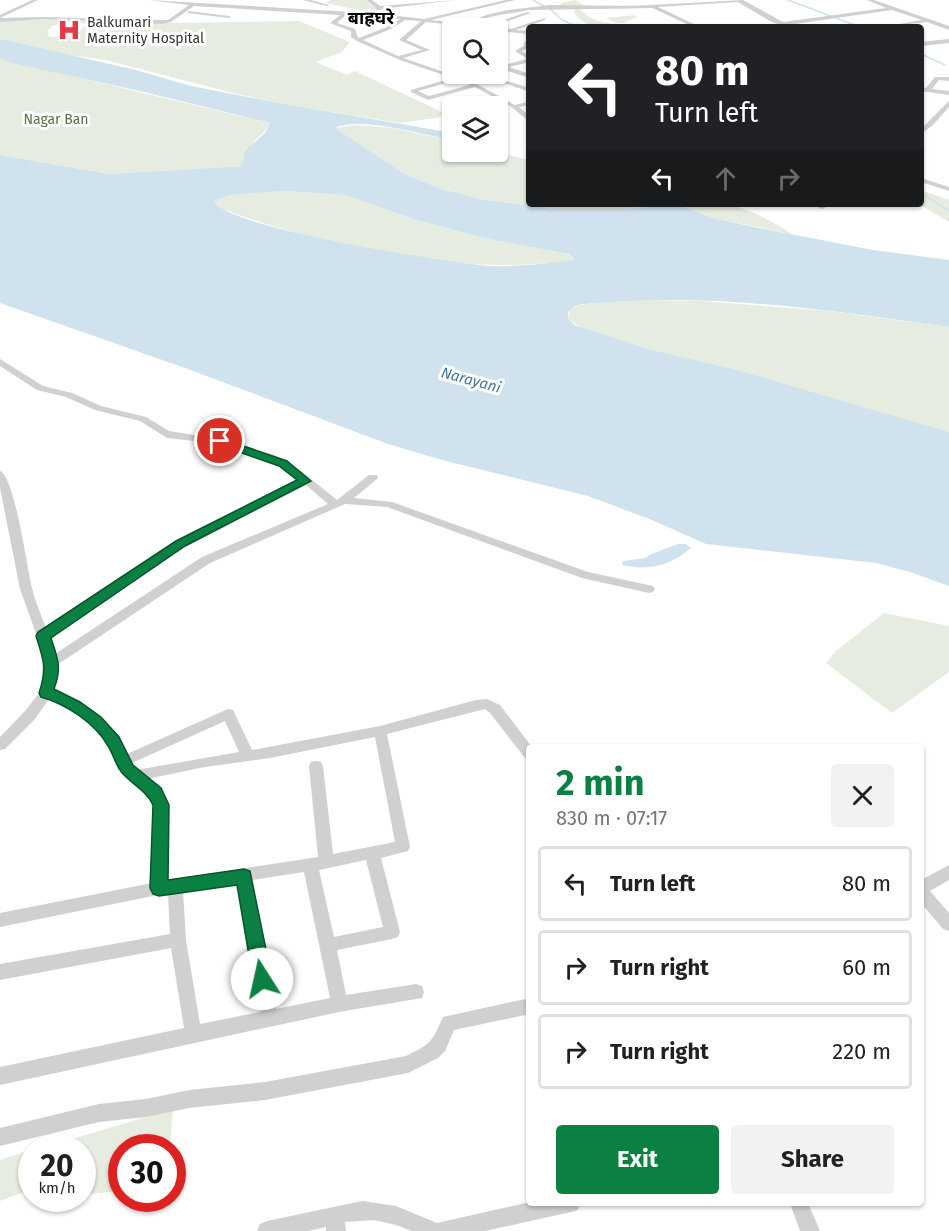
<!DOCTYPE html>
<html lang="en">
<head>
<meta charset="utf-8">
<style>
  :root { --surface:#fff; --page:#f2f2f2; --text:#202124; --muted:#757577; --line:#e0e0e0; --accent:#0b8043 }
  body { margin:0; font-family:"Fira Sans","Noto Sans Devanagari",sans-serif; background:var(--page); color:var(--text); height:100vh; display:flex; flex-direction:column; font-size:22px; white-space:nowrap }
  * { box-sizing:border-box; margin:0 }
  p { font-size:20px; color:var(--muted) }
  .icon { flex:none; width:33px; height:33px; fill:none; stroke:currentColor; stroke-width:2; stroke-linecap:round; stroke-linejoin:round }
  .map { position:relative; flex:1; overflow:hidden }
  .sheet { position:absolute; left:526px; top:744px; width:398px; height:462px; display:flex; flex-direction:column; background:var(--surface); border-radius:6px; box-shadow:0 2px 4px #0004 }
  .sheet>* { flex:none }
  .guide { position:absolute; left:526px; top:24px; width:398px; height:183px; border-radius:6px; box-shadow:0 2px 4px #0004; background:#202124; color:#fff; overflow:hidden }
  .controls { position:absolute; left:442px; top:18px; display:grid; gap:12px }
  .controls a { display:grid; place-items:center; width:66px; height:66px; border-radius:6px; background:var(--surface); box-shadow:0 2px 4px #0004; font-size:30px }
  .speed { position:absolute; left:18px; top:1134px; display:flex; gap:12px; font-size:30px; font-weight:700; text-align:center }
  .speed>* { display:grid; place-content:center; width:78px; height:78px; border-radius:50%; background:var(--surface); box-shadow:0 2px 4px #0004; line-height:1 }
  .speed small { font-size:15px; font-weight:400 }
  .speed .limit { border:9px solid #d22; background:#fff; color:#111 }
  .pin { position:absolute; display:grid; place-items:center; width:51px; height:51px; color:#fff; margin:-26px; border:3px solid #fff; border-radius:50%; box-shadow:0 2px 6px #0007 }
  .me { position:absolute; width:66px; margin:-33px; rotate:350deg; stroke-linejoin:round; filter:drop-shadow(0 0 4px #0008) }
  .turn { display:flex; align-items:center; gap:21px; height:126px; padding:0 30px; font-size:27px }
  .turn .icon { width:78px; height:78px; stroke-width:2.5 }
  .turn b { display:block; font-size:42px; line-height:51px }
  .lanes { display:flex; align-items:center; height:57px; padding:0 30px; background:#0003; justify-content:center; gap:30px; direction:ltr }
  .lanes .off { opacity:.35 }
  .round { display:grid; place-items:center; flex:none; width:63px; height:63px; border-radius:6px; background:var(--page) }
  .headline { display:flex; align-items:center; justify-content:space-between; height:102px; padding:0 30px }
  h1 { font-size:36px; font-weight:700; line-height:45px; color:var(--accent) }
  .action { display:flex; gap:12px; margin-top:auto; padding:12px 30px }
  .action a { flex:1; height:69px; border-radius:6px; background:var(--accent); color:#fff; font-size:24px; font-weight:700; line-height:69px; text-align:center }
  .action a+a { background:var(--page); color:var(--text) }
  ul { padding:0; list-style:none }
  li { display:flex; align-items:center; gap:18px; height:75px; margin:0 12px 9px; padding:0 18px; border:3px solid var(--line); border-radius:6px }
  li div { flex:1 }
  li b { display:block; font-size:22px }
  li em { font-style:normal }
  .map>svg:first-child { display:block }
  .green { fill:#e6ecdf; fill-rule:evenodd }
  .water { fill:#cfe2ee; fill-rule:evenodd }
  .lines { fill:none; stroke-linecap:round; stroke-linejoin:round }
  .stream { stroke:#cfe2ee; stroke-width:1.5 }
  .minor { fill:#d0d0d0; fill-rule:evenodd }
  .route { fill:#0b8043; stroke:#07532c; stroke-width:1.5 }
  .labels { text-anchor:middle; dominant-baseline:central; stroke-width:6; stroke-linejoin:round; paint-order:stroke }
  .far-poi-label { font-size:14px; fill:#333; stroke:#fff; text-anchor:start }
  .far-park-label { font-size:14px; fill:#56703f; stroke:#fff }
  .far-water-label { font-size:15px; font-style:italic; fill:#3f7597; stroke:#fff }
  .far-district-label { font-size:18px; font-weight:bold; fill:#000; stroke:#fff }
</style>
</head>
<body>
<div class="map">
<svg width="949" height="1231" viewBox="0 0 949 1231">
  <rect width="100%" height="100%" fill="#fff"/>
  <path class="green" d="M331 0H368L378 7 377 14 325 3Z
    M575 0 587 7 672 4 665 0 673 4 653 7 692 26 652 8 580 9C586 17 606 26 616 23L606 18 636 15 637 17 625 22 638 27C634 25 628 23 624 23 603 22 591 34 574 13L575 9 560 6 562 5 560 3Z
    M41 19 171 23 299 21 350 42 342 52 315 62 347 75 355 71 442 112 441 117 435 118 399 123 296 106 237 94 105 60 56 53 0 39V20ZM70 22 87 24C75 37 64 38 47 36L49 34 47 30 53 28 49 27Z
    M0 59 270 123C265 133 260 135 253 143 246 150 246 158 242 166L109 174 0 155Z
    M357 125 392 128 453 141V152H495L529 160 530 204 654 206 623 209H554L480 199 438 188 405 174 335 128Z
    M921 190 949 200V222L919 204H921Z
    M286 191 345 195 413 219 488 239 569 254 575 259C563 264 547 263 534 264 438 271 310 242 220 208L215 204 214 201 230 195Z
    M676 204C693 204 712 202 728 205 752 209 772 222 792 234L713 218Z
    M633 300 703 301 828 311 949 327V432L651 350C628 341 585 333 568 319L570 309 579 305Z
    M884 613 949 626V672L892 713 826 663 836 651Z
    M173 1109 170 1147 122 1148 121 1191 88 1194 83 1180 82 1148H42Z
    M31 1150V1189L0 1201V1160Z"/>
  <path class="water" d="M0 39 136 70 191 86 296 106 453 133V141C425 135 361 116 335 128L405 174 438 188 480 199 554 209H623L649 207 654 204H676L713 218 759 228 873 250 949 260V327C834 311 717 293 601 303 592 304 576 302 570 310 567 313 568 315 568 319L575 325 651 350 736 370 949 432V586L910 572 876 563 706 544 652 520 588 496 442 460 388 444 185 368 0 303V155L109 174 242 166 245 151 265 133 270 123 144 92 12 63 0 59ZM286 191 345 195 413 219 488 239 569 254 575 259 567 261C541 264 514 267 489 266 451 263 225 228 214 201L230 195Z
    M678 544H685L691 548C670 566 649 571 622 565L623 561 646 558 649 555Z"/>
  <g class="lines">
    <path class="stream" d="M533 0 544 6
      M788 0 860 27
      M549 8 562 20 579 27
      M921 54 945 65
      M921 193 949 211"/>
    <path class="minor" d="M32 0H38L0 18 42 17 162 20H168L189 5 148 0 369 13H376V8L367 0H372L380 6 457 0 381 9V14L424 19 506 0H515L431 20 466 24 486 15 508 10 550 5 635 6 743 0 783 22 886 8 867 0H874L949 26V30L927 22 883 27 922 20 892 10 788 25 793 27H785L770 21 738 2 658 7 700 27H693L653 8 529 10 489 17 471 24 511 29 545 18V20L516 30 530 31V34L498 31V28H480L426 22 406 40 430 50 403 58 473 82 515 105 530 101V105L519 107 530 116V122L510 106 475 87 428 100 411 92V90L452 78 400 60 357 41 351 37V31L330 23 340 15 194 6 171 22 162 24 42 19 0 22V15ZM346 15 400 19 387 27 359 38 357 36 355 29 337 23ZM405 20 421 21 399 40 422 50 398 56 363 40 391 29ZM457 80 470 85 429 96 418 91Z
      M303 0H311L329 5 327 6Z
      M189 11 229 16 231 17 229 18 187 13Z
      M527 12 531 13 494 26 489 25Z
      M555 25 558 26 559 27H552Z
      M530 38V47L522 51 529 56 526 58 515 51 525 45 523 44Z
      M949 39V43L921 46V42Z
      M530 58V62L509 67 530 74V78L498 68V64L504 65Z
      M477 74H484L530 88V92Z
      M935 77H949V81L939 80 932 89 949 91V95L921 91V87L926 88Z
      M949 101V107L933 125 921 134V129Z
      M921 178 949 187V191L921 182Z
      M811 204H832L822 209Z
      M0 359 43 386 72 393 101 406 146 417 169 431 227 440 275 455 301 471 337 500 369 475H377L378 477 377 479 354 498 392 502 588 572 653 586 655 589 653 592 649 593 582 578 387 507 345 504 210 563 57 665 58 674 53 690C86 701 111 723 127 754L228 709 233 710 252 750 380 726 476 700 487 699 500 705 532 747H530V759L525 758 490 713 485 709 387 734 410 847 408 851 381 858 400 932 398 937 392 939 337 950 346 995 416 984 422 986 424 992 422 998 339 1012 0 1085V1067L184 1028 171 948 0 980V964L170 934 168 893 0 927V913L152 883 154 805C149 792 137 789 127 779 119 770 115 756 109 746 96 724 74 709 51 699H49L35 719 5 749 0 750V737L25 711 40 692 46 674 42 650 20 589 0 488V471C15 477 27 568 32 588 35 601 41 615 46 628L177 541 299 480 280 466 253 454 212 443 167 438 140 421 95 410 66 397 37 390 0 366ZM306 485 328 504 202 557 55 654 50 638 185 547ZM225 721 239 752 136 770 132 763ZM375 737 395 842 333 854 323 766 321 762 316 761 311 762 309 766 318 857 167 880 168 805 161 789 147 779 205 767 270 758ZM366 860 383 927 334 937 319 870ZM304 872 330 998 276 1009 252 880ZM238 883 260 1012 200 1024 186 940 183 891Z
      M949 865V880L930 891 949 913V931L943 929 921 903V880Z
      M530 998V1014L454 1030 445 1051 438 1058 408 1073 265 1100 189 1108 146 1117 99 1122 0 1146V1128L99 1104 146 1099 189 1090 265 1082 406 1056C431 1044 432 1042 443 1017Z
      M362 1201 396 1206 437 1223 530 1202 580 1203 578 1210 571 1212 485 1231H412L396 1225 374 1220 345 1222 346 1231H326V1227L308 1231H257L260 1224 267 1221Z
      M790 1203H808L820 1231H800Z"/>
  </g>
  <path class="route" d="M220 438 287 461 311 481 185 546 51 638C58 659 62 668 54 689L80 702 101 717 119 737 133 765 161 788 169 805 168 880 244 869 250 871 272 979 269 985 262 987 256 985 253 979 237 885 159 896 153 894 150 888 153 805C147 792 134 785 124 775 116 768 114 755 108 746 95 723 66 704 41 697L39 693C47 669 44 660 36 636L38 632 176 541 297 480 279 466 216 444V439Z"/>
  <defs>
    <g id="hospital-bare" transform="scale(1.8)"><path d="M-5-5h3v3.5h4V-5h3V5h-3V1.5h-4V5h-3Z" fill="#e63946" stroke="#fff" stroke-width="2.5" paint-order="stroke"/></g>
  </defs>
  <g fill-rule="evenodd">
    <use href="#hospital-bare" x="69" y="30"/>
  </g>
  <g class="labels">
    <g class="far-poi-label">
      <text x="87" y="22">Balkumari<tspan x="87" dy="16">Maternity Hospital</tspan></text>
    </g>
    <g class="far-park-label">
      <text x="56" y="119">Nagar Ban</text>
    </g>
    <g class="far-water-label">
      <text transform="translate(471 380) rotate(15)">Narayani</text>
    </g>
    <g class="far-district-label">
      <text x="371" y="18">बाह्रघरे</text>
    </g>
  </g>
</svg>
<div class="controls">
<a><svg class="icon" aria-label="search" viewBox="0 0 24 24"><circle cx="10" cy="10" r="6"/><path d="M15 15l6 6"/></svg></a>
<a><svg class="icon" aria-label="layers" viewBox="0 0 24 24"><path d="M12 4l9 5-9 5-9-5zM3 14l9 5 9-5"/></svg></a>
</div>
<div class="speed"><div>20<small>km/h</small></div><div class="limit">30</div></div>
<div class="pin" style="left:220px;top:441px;background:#d93025"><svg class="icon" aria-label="arrive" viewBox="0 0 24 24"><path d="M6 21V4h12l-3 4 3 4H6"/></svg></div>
<svg class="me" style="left:262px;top:979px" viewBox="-20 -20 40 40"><circle r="19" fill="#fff"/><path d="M0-13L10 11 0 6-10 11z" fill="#0b8043"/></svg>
<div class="guide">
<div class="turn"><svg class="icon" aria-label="left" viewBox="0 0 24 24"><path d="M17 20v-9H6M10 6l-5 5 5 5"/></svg><div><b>80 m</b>Turn left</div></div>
<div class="lanes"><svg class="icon" aria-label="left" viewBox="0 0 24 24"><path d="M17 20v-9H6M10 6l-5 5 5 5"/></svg><svg class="icon off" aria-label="ahead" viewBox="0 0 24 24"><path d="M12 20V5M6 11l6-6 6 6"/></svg><svg class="icon off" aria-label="right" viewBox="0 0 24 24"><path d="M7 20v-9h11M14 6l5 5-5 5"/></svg></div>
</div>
<section class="sheet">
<div class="headline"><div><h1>2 min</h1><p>830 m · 07:17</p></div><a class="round"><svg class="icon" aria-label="close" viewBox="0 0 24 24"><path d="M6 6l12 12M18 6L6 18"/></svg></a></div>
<ul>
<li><svg class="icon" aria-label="left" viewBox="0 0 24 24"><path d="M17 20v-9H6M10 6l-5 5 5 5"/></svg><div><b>Turn left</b></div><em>80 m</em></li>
<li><svg class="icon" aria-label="right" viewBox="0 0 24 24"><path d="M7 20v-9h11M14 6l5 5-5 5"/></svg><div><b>Turn right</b></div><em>60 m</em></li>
<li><svg class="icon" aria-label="right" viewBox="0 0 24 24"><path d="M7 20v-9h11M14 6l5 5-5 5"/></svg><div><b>Turn right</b></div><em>220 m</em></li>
</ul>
<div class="action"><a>Exit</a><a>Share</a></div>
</section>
</div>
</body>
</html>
